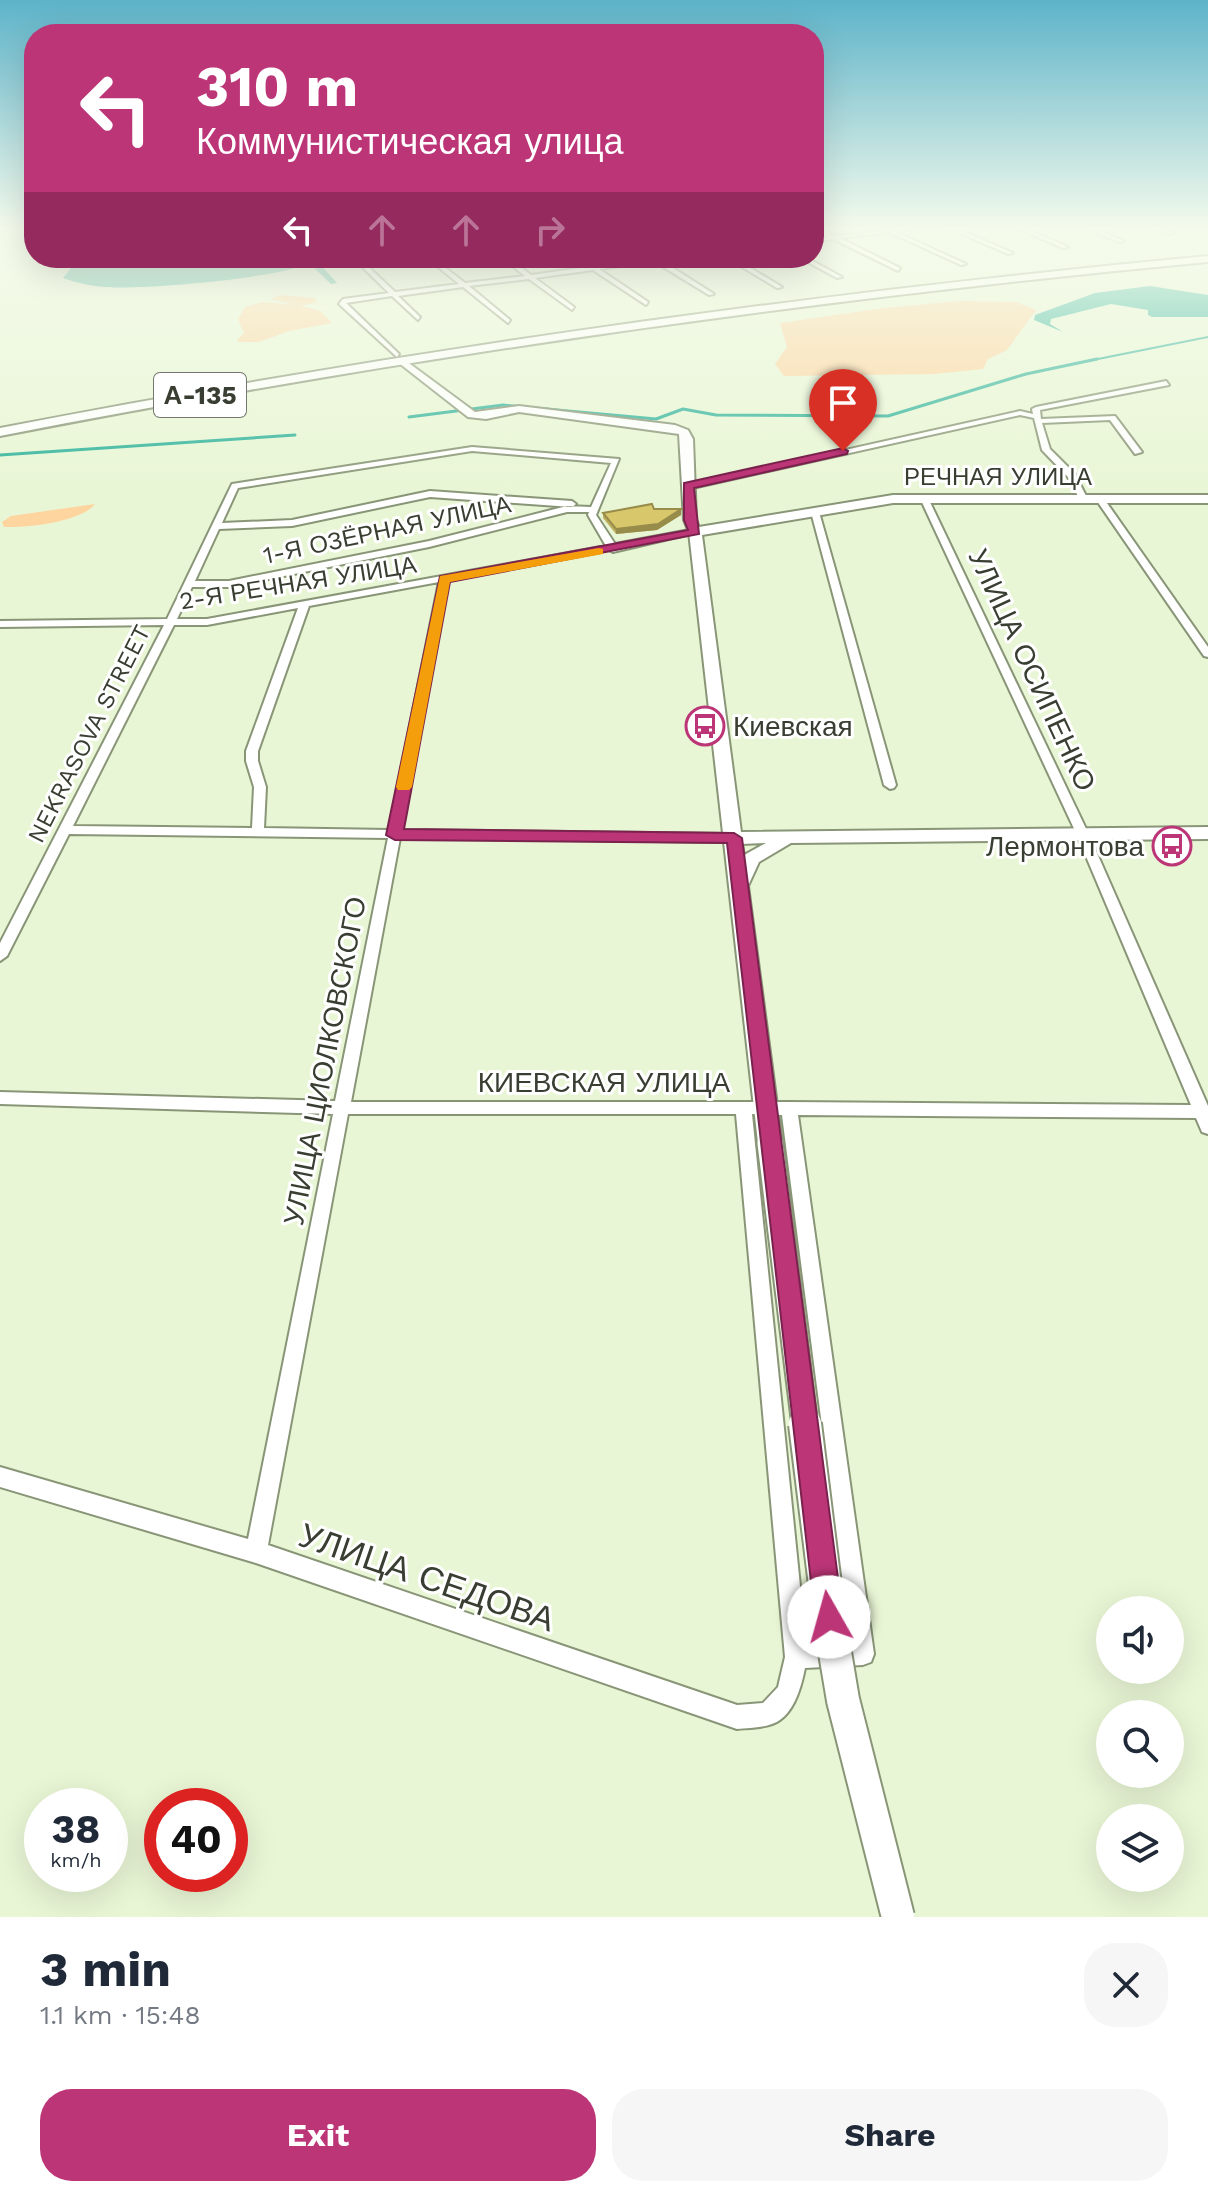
<!DOCTYPE html>
<html lang="en">
<head>
<meta charset="utf-8">
<style>
  :root { --surface:#fff; --page:#f6f6f7; --text:#1f2937; --muted:#747a83; --accent:#bb3577 }
  body { margin:0; font-family:"Work Sans",sans-serif; background:var(--page); color:var(--text); height:100vh; display:flex; flex-direction:column; font-size:30px; white-space:nowrap }
  * { box-sizing:border-box; margin:0 }
  p { font-size:26px; color:var(--muted) }
  .icon { flex:none; width:44px; height:44px; fill:none; stroke:currentColor; stroke-width:2; stroke-linecap:round; stroke-linejoin:round }
  .map { position:relative; height:1917px; overflow:hidden }
  .panel { display:flex; flex-direction:column; background:var(--surface); flex:1 }
  .panel>* { flex:none }
  .hud { position:absolute; left:24px; top:24px; width:800px; height:244px; border-radius:32px; box-shadow:0 8px 32px #0002; background:#bb3577; color:#fff; overflow:hidden }
  .tools { position:absolute; left:1096px; top:1596px; display:grid; gap:16px }
  .tools a { display:grid; place-items:center; width:88px; height:88px; border-radius:50%; background:var(--surface); box-shadow:0 8px 32px #0002; font-size:40px }
  .speed { position:absolute; left:24px; top:1788px; display:flex; gap:16px; font-size:40px; font-weight:700; text-align:center }
  .speed>* { display:grid; place-content:center; width:104px; height:104px; border-radius:50%; background:var(--surface); box-shadow:0 8px 32px #0002; line-height:1 }
  .speed small { font-size:20px; font-weight:400 }
  .speed .limit { border:12px solid #d22; background:#fff; color:#111 }
  .pin { position:absolute; display:grid; place-items:center; width:68px; height:68px; color:#fff; margin:-82px -34px; border-radius:50% 50% 50% 0; rotate:-45deg; box-shadow:0 0 8px #0007 }
  .pin .icon { rotate:45deg }
  .me { position:absolute; width:88px; margin:-44px; rotate:353deg; stroke-linejoin:round; filter:drop-shadow(0 0 6px #0008) }
  .turn { display:flex; align-items:center; gap:28px; height:168px; padding:0 40px; font-size:36px }
  .turn .icon { width:104px; height:104px; stroke-width:2.5 }
  .turn b { display:block; font-size:56px; line-height:68px }
  .lanes { display:flex; align-items:center; height:76px; padding:0 40px; background:#0003; justify-content:center; gap:40px; direction:ltr }
  .lanes .off { opacity:.35 }
  .round { display:grid; place-items:center; flex:none; width:84px; height:84px; border-radius:32px; background:var(--page) }
  .head { display:flex; align-items:center; justify-content:space-between; height:136px; padding:0 40px }
  h1 { font-size:48px; font-weight:700; line-height:60px }
  .action { display:flex; gap:16px; margin-top:auto; padding:16px 40px }
  .action a { flex:1; height:92px; border-radius:32px; background:var(--accent); color:#fff; font-size:32px; font-weight:700; line-height:92px; text-align:center }
  .action a+a { background:var(--page); color:var(--text) }
  .map>svg:first-child { display:block }
  .green { fill:#fed49f }
  .water { fill:#2eb29a }
  .lines { fill:none; stroke-linecap:round; stroke-linejoin:round }
  .stream-far1 { stroke:#2eb29a; stroke-width:2 }
  .stream { stroke:#2eb29a; stroke-width:3 }
  .street-casing { stroke:#899577; stroke-width:4 }
  .secondary-casing { stroke:#899577; stroke-width:4 }
  .highway-casing { stroke:#899577; stroke-width:4 }
  .street { fill:#fff; fill-rule:evenodd }
  .secondary { fill:#fff; fill-rule:evenodd }
  .highway { fill:#fff; fill-rule:evenodd }
  .secondary-bridge-far1-casing { stroke:#899577; stroke-width:29; stroke-linecap:butt }
  .secondary-bridge-casing { stroke:#899577; stroke-width:36; stroke-linecap:butt }
  .secondary-bridge-far1 { stroke:#fff; stroke-width:25 }
  .secondary-bridge { stroke:#fff; stroke-width:32 }
  .wall { fill:#bbac5c }
  .shaded-wall { fill:#988c4b }
  .building { fill:#d9c86b; stroke:#988c4b; stroke-width:2 }
  .route { fill:#bb3577; stroke:#7a224d; stroke-width:2 }
  .slow { fill:#f59e0b }
  .labels { text-anchor:middle; dominant-baseline:central; stroke-width:6; stroke-linejoin:round; paint-order:stroke }
  .far-street-label { font-size:24px; fill:#393e32; stroke:#fff }
  .shield { fill:#fff; stroke:#747870; stroke-width:2 }
  .shield-label { font-size:26px; font-weight:bold; fill:#393e32 }
  .street-label { font-size:28px; fill:#393e32; stroke:#fff }
  .poi-label { font-size:28px; fill:#393e32; stroke:#fff; text-anchor:start }
  .near-street-label { font-size:34px; fill:#393e32; stroke:#fff }
</style>
</head>
<body>
<div class="map">
<svg width="1208" height="1917" viewBox="0 0 1208 1917">
  <rect width="100%" height="100%" fill="#e9f6d5"/>
  <path class="green" d="M279 295 315 298 317 302 301 306 321 311 332 323 289 331 259 342H239L237 340 244 333 238 319 245 307 263 302 295 305 271 299Z
    M960 301 1016 302 1036 310 1007 350 988 359 983 369 934 374 784 376 775 364 787 347 780 323 884 308Z
    M95 504C81 522 27 528 4 527L2 522 11 516Z"/>
  <path class="water" d="M79 258H324L318 262 337 283 331 284 309 263C281 278 141 290 105 287 91 286 77 283 63 278Z
    M1150 286 1208 295V317H1152L1148 315V310L1111 304 1051 319 1050 324 1063 332 1034 320 1035 315 1095 293Z"/>
  <g class="lines">
    <path class="stream-far1" d="M1088 361 1208 337"/>
    <path class="stream" d="M409 417 503 405 656 419 683 409 716 415 888 416 1026 374 1097 359
      M0 455 295 435"/>
    <g class="street-casing">
      <path id="street" d="M814 228 834 236 915 228 896 232 966 264 961 265 889 232 840 238 900 268 898 271 833 239 814 242V238L828 237Z
        M948 228H956L1013 253 1008 254Z
        M1016 228H1024L1068 247 1063 248Z
        M1085 228H1093L1124 241 1119 242Z
        M1153 228H1161L1173 233 1168 234Z
        M353 258H359L395 292 459 284 427 258H433L465 283 525 276 502 258H509L531 275 588 267 575 258H582L595 267 656 258H677L662 261 714 294 709 295 655 262 599 269 648 302 646 305 593 270 535 278 574 307 572 310 529 279 469 286 510 320 508 323 463 287 398 296 420 317 418 320 392 296 346 303 399 354 397 357 339 304 343 299 389 293Z
        M727 258H734L782 287 777 288Z
        M800 258H807L842 277 837 278Z
        M1166 381 1169 385 1040 410 1041 419 1115 416 1142 452 1135 454 1110 420 1042 423 1050 449 1075 474 1087 498 1083 501 1079 498 1068 477 1042 450 1034 418 1020 415 688 489 684 486 1020 411 1033 414 1032 409 1036 407Z
        M472 447 619 459 596 515 615 544 695 529 699 532 613 552 609 550 448 580 402 830 734 834 740 838 734 842 400 838 351 1102H789L1191 1105 1077 835 920 498 924 495 928 498 1089 835 1208 1106V1134L1202 1132 1196 1118 798 1115 874 1654 871 1662 863 1665 805 1668C801 1688 793 1719 769 1725 759 1728 747 1728 737 1729L256 1563 0 1487V1467L248 1539 333 1114 0 1104V1092L335 1101 388 838 69 834 7 956 0 961V943L164 625 0 627V621L167 619 232 484ZM472 451 611 463 591 507 567 506 429 541 229 581H195L219 529 292 526 430 497 572 507 576 504 572 501 430 491 292 520 222 523 238 488ZM567 512H589L588 515 606 546 207 619H177L192 587H229L429 547ZM439 582 389 830 264 828 266 787 258 761V751L309 606ZM298 608 246 751V761L254 787 252 828 73 826 174 625H207ZM348 1114H736L785 1657 778 1687 763 1703 737 1705 268 1545ZM752 1114 782 1115 850 1643 806 1645Z
        M1096 496H1102L1208 647V657L1204 656 1095 498Z
        M815 509 819 512 896 785 894 788 890 789 884 785 811 512Z"/>
    </g>
    <g class="secondary-casing">
      <path id="secondary" d="M402 358 475 412 519 406 675 425 688 430 693 439 696 520 699 527 893 495H1208V503H893L702 535 741 832 1208 827V839L791 843 759 862 748 886 782 1143 778 1150 770 1153 762 1150 758 1143 689 532 684 520 679 434 519 412 486 419 468 417 399 363ZM766 843 746 854 744 856 742 844Z"/>
    </g>
    <g class="highway-casing">
      <path id="highway" d="M1208 256V262C802 300 400 358 0 436V428C400 351 802 294 1208 256Z"/>
    </g>
    <use href="#street" class="street"/>
    <use href="#secondary" class="secondary"/>
    <use href="#highway" class="highway"/>
    <g class="secondary-bridge-far1-casing">
      <path id="secondary-bridge-far1" d="M770 1143 805 1426"/>
    </g>
    <g class="secondary-bridge-casing">
      <path id="secondary-bridge" d="M805 1424 829 1617 843 1700 898 1917"/>
    </g>
    <use href="#secondary-bridge-far1" class="secondary-bridge-far1"/>
    <use href="#secondary-bridge" class="secondary-bridge"/>
  </g>
  <path class="wall" d="M654 509 681 515 657 530 616 534 603 518V513Z"/>
  <path class="shaded-wall" d="M681 509V515L657 530 616 534V529Z"/>
  <path class="building" d="M652 504 654 509H681L658 524 616 529 603 513Z"/>
  <linearGradient id="sky" x2="0" y2="1"><stop stop-color="#5db3c9"/><stop offset="0.46" stop-color="#f5fbec"/><stop offset="1" stop-color="#f5fbec" stop-opacity="0"/></linearGradient>
  <rect width="1208" height="497" fill="url(#sky)"/>
  <path class="route" d="M843 448 848 451 847 454 694 488 699 534 450 582 404 829 734 833 742 838 843 1617 839 1627 829 1631 819 1627 815 1617 727 843 395 840 386 835 440 576 688 530 684 520V483Z"/>
  <path class="slow" d="M599 548 603 549V554L450 582 412 787 409 790H398L396 787 440 576Z"/>
  <defs>
    <g id="bus-ring" transform="scale(2)"><circle r="9.5" fill="#fff" stroke="#bb3577" stroke-width="1.5"/><path d="M-5-6H5V4H4V6H2V4H-2V6H-4V4H-5ZM-3.5-4V0h7V-4ZM-3.5 1.2v1.5H-2V1.2ZM2 1.2v1.5H3.5V1.2Z" fill="#bb3577"/></g>
  </defs>
  <g fill-rule="evenodd">
    <use href="#bus-ring" x="705" y="726"/>
    <use href="#bus-ring" x="1172" y="846"/>
  </g>
  <g class="labels">
    <g class="far-street-label">
      <text x="998" y="477">РЕЧНАЯ УЛИЦА</text>
      <text transform="translate(387 530) rotate(-12)">1-Я ОЗЁРНАЯ УЛИЦА</text>
      <text transform="translate(298 583) rotate(-9)">2-Я РЕЧНАЯ УЛИЦА</text>
      <text transform="translate(89 734) rotate(-63)">NEKRASOVA STREET</text>
    </g>
    <rect class="shield" x="154" y="373" width="92" height="44" rx="6"/>
    <g class="shield-label">
      <text x="200" y="395">А-135</text>
    </g>
    <g class="street-label">
      <text transform="translate(1032 670) rotate(65)">УЛИЦА ОСИПЕНКО</text>
      <text transform="translate(325 1061) rotate(-79)">УЛИЦА ЦИОЛКОВСКОГО</text>
      <text x="604" y="1082">КИЕВСКАЯ УЛИЦА</text>
    </g>
    <g class="poi-label">
      <text x="733" y="726">Киевская</text>
      <text x="1144" y="846" text-anchor="end">Лермонтова</text>
    </g>
    <g class="near-street-label">
      <text transform="translate(427 1577) rotate(19)">УЛИЦА СЕДОВА</text>
    </g>
  </g>
</svg>
<div class="tools">
<a><svg class="icon" aria-label="sound" viewBox="0 0 24 24"><path d="M4 9h4l5-4v14l-5-4H4zM17 9q2 3 0 6"/></svg></a>
<a><svg class="icon" aria-label="search" viewBox="0 0 24 24"><circle cx="10" cy="10" r="6"/><path d="M15 15l6 6"/></svg></a>
<a><svg class="icon" aria-label="layers" viewBox="0 0 24 24"><path d="M12 4l9 5-9 5-9-5zM3 14l9 5 9-5"/></svg></a>
</div>
<div class="speed"><div>38<small>km/h</small></div><div class="limit">40</div></div>
<div class="pin" style="left:843px;top:451px;background:#d93025"><svg class="icon" aria-label="arrive" viewBox="0 0 24 24"><path d="M6 21V4h12l-3 4 3 4H6"/></svg></div>
<svg class="me" style="left:829px;top:1617px" viewBox="-20 -20 40 40"><circle r="19" fill="#fff"/><path d="M0-13L10 11 0 6-10 11z" fill="#bb3577"/></svg>
<div class="hud">
<div class="turn"><svg class="icon" aria-label="left" viewBox="0 0 24 24"><path d="M17 20v-9H6M10 6l-5 5 5 5"/></svg><div><b>310 m</b>Коммунистическая улица</div></div>
<div class="lanes"><svg class="icon" aria-label="left" viewBox="0 0 24 24"><path d="M17 20v-9H6M10 6l-5 5 5 5"/></svg><svg class="icon off" aria-label="ahead" viewBox="0 0 24 24"><path d="M12 20V5M6 11l6-6 6 6"/></svg><svg class="icon off" aria-label="ahead" viewBox="0 0 24 24"><path d="M12 20V5M6 11l6-6 6 6"/></svg><svg class="icon off" aria-label="right" viewBox="0 0 24 24"><path d="M7 20v-9h11M14 6l5 5-5 5"/></svg></div>
</div>
</div>
<section class="panel">
<div class="head"><div><h1>3 min</h1><p>1.1 km · 15:48</p></div><a class="round"><svg class="icon" aria-label="close" viewBox="0 0 24 24"><path d="M6 6l12 12M18 6L6 18"/></svg></a></div>
<div class="action"><a>Exit</a><a>Share</a></div>
</section>
</body>
</html>
